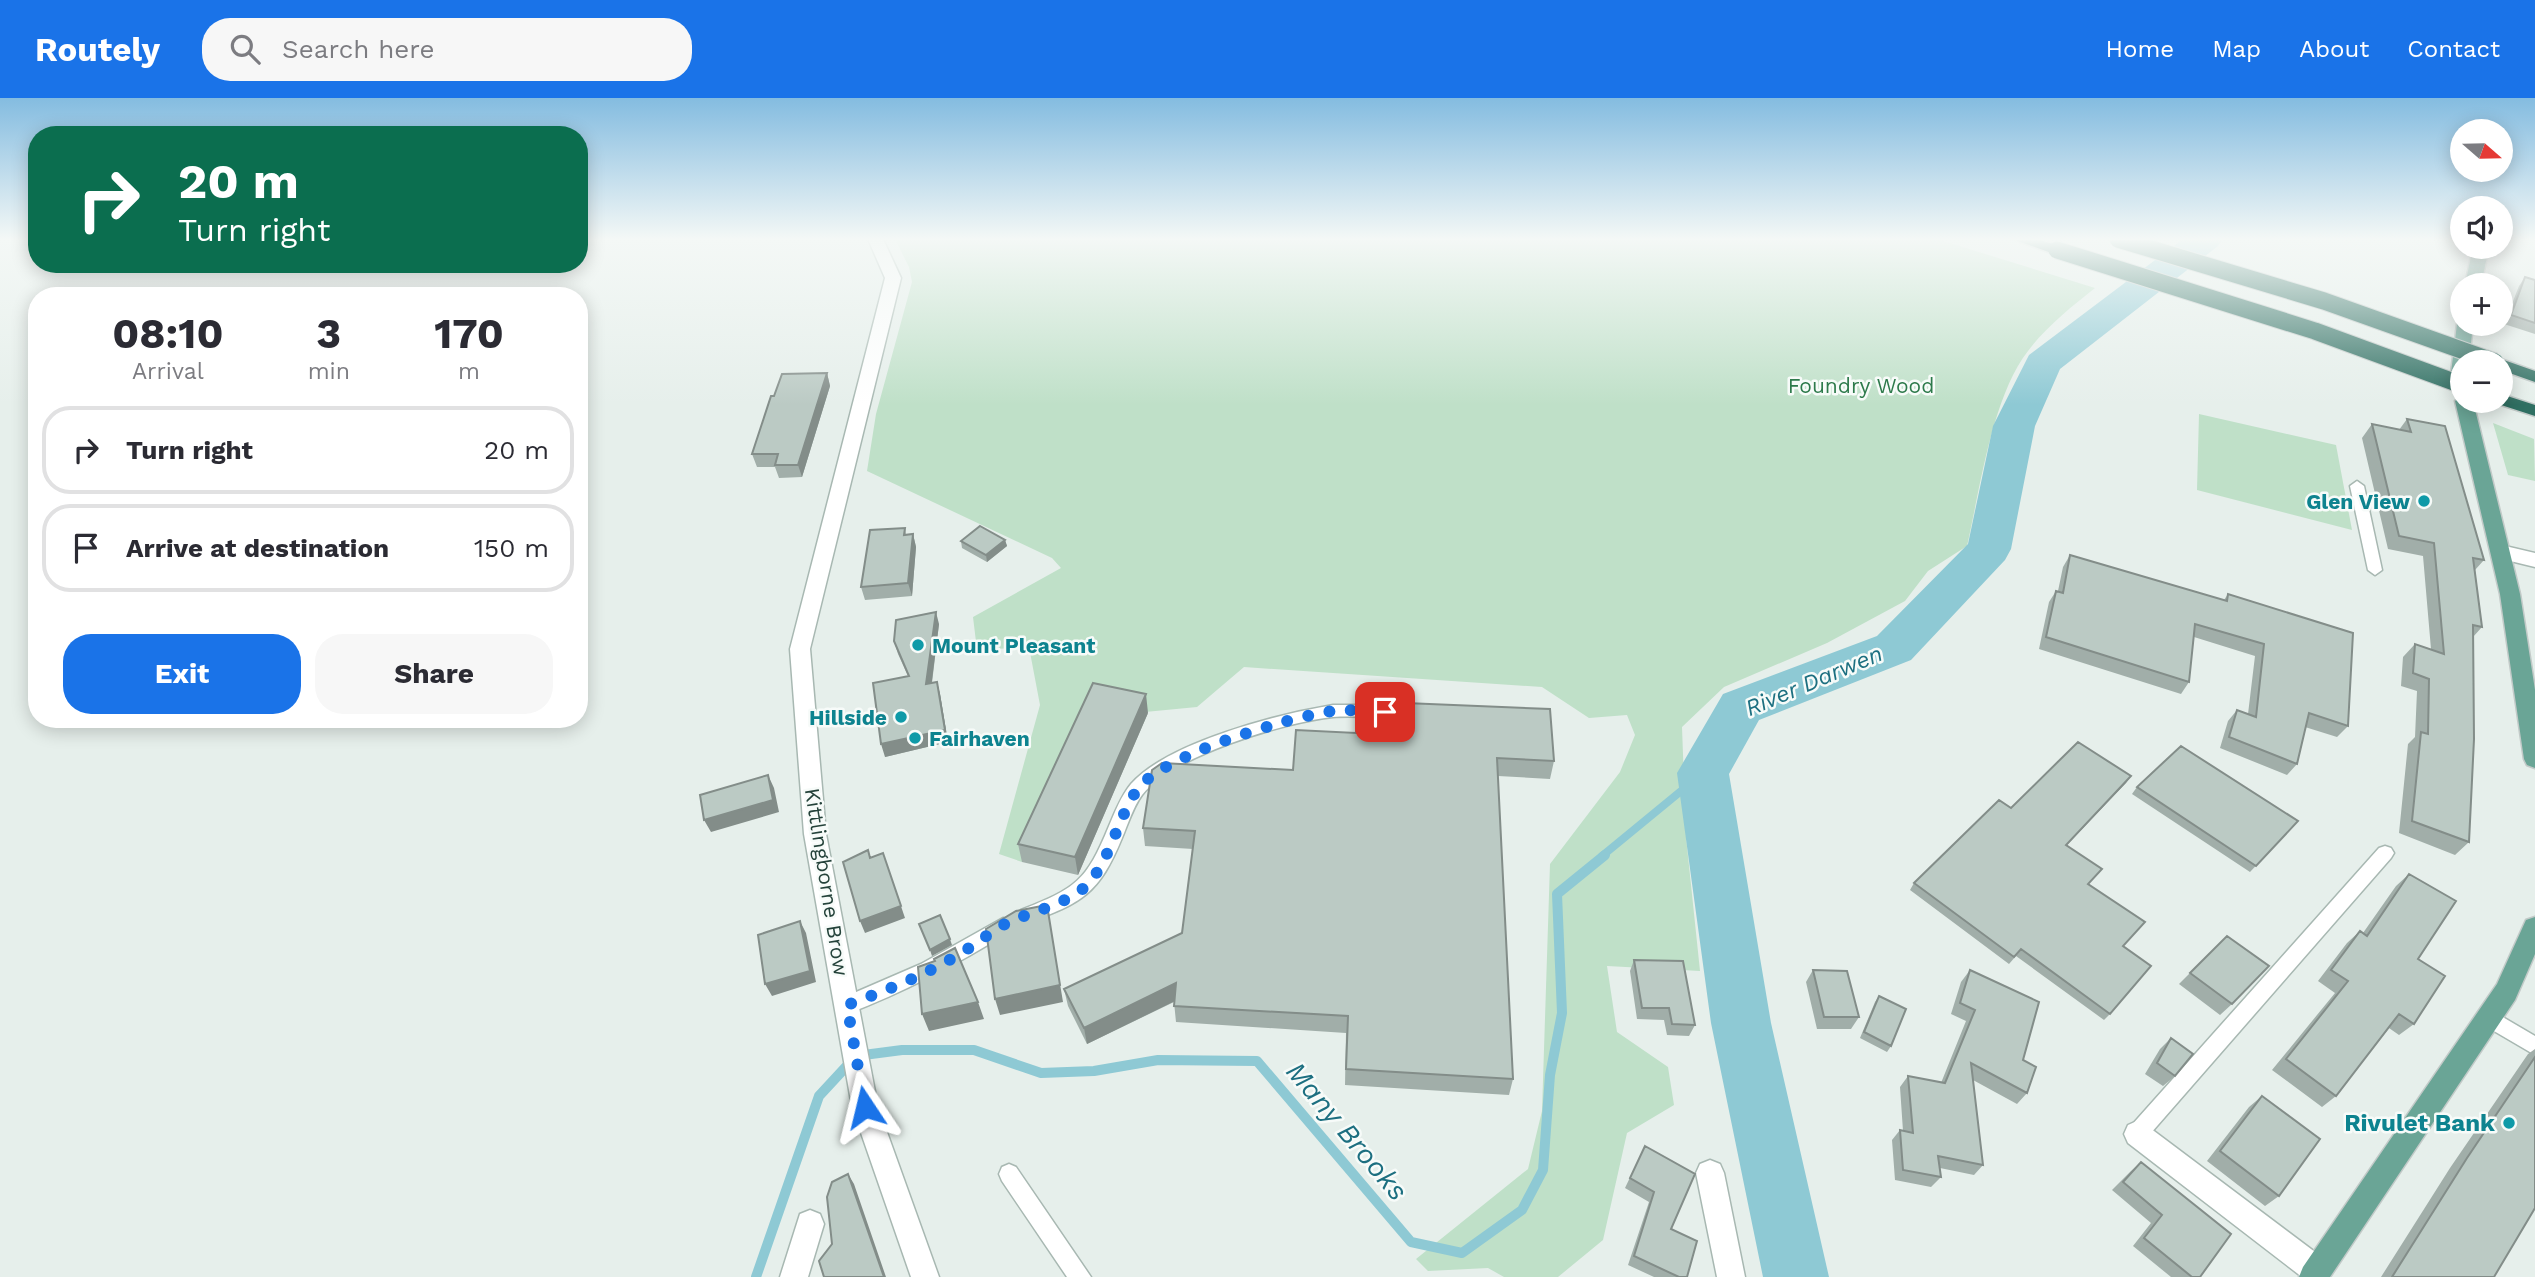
<!DOCTYPE html>
<html lang="en">
<head>
<meta charset="utf-8">
<style>
  :root { --surface:#fff; --page:#f7f7f7; --text:#2b2b33; --muted:#7c7c81; --line:#e1e1e2; --accent:#1a73e8 }
  body { margin:0; font-family:"Work Sans",sans-serif; background:var(--page); color:var(--text); height:100vh; display:flex; flex-direction:column; font-size:26px; white-space:nowrap }
  * { box-sizing:border-box; margin:0 }
  p { font-size:23px; color:var(--muted) }
  .icon { flex:none; width:38px; height:38px; fill:none; stroke:currentColor; stroke-width:2; stroke-linecap:round; stroke-linejoin:round }
  .map { position:relative; flex:1; overflow:hidden }
  .details { position:absolute; left:28px; top:189px; width:560px; height:441px; display:flex; flex-direction:column; background:var(--surface); border-radius:28px; box-shadow:0 4px 18px #0003 }
  .details>* { flex:none }
  .banner { position:absolute; left:28px; top:28px; width:560px; height:147px; border-radius:28px; box-shadow:0 4px 18px #0003; background:#0b6e4f; color:#fff; overflow:hidden }
  .needle { width:46px; rotate:110deg }
  .controls { position:absolute; left:2450px; top:21px; display:grid; gap:14px }
  .controls a { display:grid; place-items:center; width:63px; height:63px; border-radius:50%; background:var(--surface); box-shadow:0 4px 18px #0003; font-size:35px }
  .pin { position:absolute; display:grid; place-items:center; width:60px; height:60px; color:#fff; margin:-30px; border-radius:14px; box-shadow:0 4px 10px #0006 }
  .me { position:absolute; width:77px; margin:-38px; rotate:350deg; stroke-linejoin:round; filter:drop-shadow(0 0 5px #0008) }
  .turn { display:flex; align-items:center; gap:24px; height:147px; padding:0 35px; font-size:32px }
  .turn .icon { width:91px; height:91px; stroke-width:2.5 }
  .turn b { display:block; font-size:49px; line-height:60px }
  .eta { display:flex; justify-content:space-evenly; align-items:center; height:119px; text-align:center }
  .eta b { font-size:42px; font-weight:700; line-height:49px }
  .primary-button { display:flex; gap:14px; margin-top:auto; padding:14px 35px }
  .primary-button a { flex:1; height:80px; border-radius:28px; background:var(--accent); color:#fff; font-size:28px; font-weight:700; line-height:80px; text-align:center }
  .primary-button a+a { background:var(--page); color:var(--text) }
  ul { padding:0; list-style:none }
  li { display:flex; align-items:center; gap:21px; height:88px; margin:0 14px 10px; padding:0 21px; border:4px solid var(--line); border-radius:28px }
  li div { flex:1 }
  li b { display:block; font-size:26px }
  li em { font-style:normal }
  header { display:flex; align-items:center; gap:42px; box-sizing:border-box; height:98px; padding:0 35px; background:var(--accent); color:#fff }
  header strong { font-size:33px }
  nav { display:flex; gap:38px; margin-inline-start:auto; font-size:24px }
  .search { width:490px; height:63px; background:var(--page); display:flex; align-items:center; gap:18px; box-sizing:border-box; padding:0 24px; border-radius:28px; color:var(--muted); font-size:26px }
  .map>svg:first-child { display:block }
  .green { fill:#bfe0c8 }
  .lines { fill:none; stroke-linecap:round; stroke-linejoin:round }
  .stream-far1 { stroke:#8ec9d4; stroke-width:8 }
  .stream { stroke:#8ec9d4; stroke-width:10 }
  .river { fill:#8ec9d4; fill-rule:evenodd }
  .service-casing { stroke:#a8b8b2; stroke-width:3 }
  .minor-casing { stroke:#a8b8b2; stroke-width:3 }
  .tertiary-casing { stroke:#a8b8b2; stroke-width:3 }
  .primary-casing { stroke:#c2cac8; stroke-width:3 }
  .motorway-casing { stroke:#c2cac8; stroke-width:3 }
  .service { fill:#fff; fill-rule:evenodd }
  .minor { fill:#fff; fill-rule:evenodd }
  .tertiary { fill:#fff; fill-rule:evenodd }
  .primary { fill:#6aa596; fill-rule:evenodd }
  .motorway { fill:#2f6f62; fill-rule:evenodd }
  .motorway-bridge-casing { stroke:#c2cac8; stroke-width:19; stroke-linecap:butt }
  .motorway-bridge { stroke:#2f6f62; stroke-width:17 }
  .wall { fill:#a1aea9 }
  .shaded-wall { fill:#838d89 }
  .building { fill:#bbcac4; stroke:#838d89; stroke-width:2 }
  .route { stroke:#1a73e8; stroke-width:12; stroke-dasharray:0 21.6 }
  .culture-dot { fill:#0f9aa8; stroke:#f7fbf9; stroke-width:2.5 }
  .labels { text-anchor:middle; dominant-baseline:central; stroke-width:5; stroke-linejoin:round; paint-order:stroke }
  .park-label { font-size:21px; fill:#2d7a4b; stroke:#f7fbf9 }
  .culture-label { font-size:21px; font-weight:bold; fill:#0d838f; stroke:#f7fbf9; text-anchor:end }
  .street-label { font-size:21px; fill:#24423a; stroke:#f7fbf9 }
  .water-label { font-size:23px; font-style:italic; fill:#1c6f80; stroke:#f7fbf9 }
  .near-culture-label { font-size:24px; font-weight:bold; fill:#0d838f; stroke:#f7fbf9; text-anchor:end }
  .near-water-label { font-size:28px; font-style:italic; fill:#1c6f80; stroke:#f7fbf9 }
</style>
</head>
<body>
<header>
<strong>Routely</strong>
<div class="search"><svg class="icon" aria-label="search" viewBox="0 0 24 24"><circle cx="10" cy="10" r="6"/><path d="M15 15l6 6"/></svg>Search here</div>
<nav><a>Home</a><a>Map</a><a>About</a><a>Contact</a></nav>
</header>
<div class="map">
<svg width="2535" height="1179" viewBox="0 0 2535 1179">
  <rect width="100%" height="100%" fill="#e6efeb"/>
  <path class="green" d="M895 141H1937L2095 190C2071 209 2046 229 2028 253 1992 299 1980 391 1967 448L1928 473 1905 503 1827 545 1724 589 1682 629 1686 739 1700 873 1607 868 1617 934 1668 969 1674 1007 1627 1035 1603 1142 1558 1179H1504L1488 1170 1428 1173 1416 1161 1528 1071 1542 1013 1550 766 1620 674 1635 637 1627 617 1589 620 1542 589 1244 569 1197 609 1145 614 1096 604 1022 764 999 756 1040 607 1029 549 977 552 973 519 1061 470 1052 460 867 373 876 316 912 184 909 169Z
    M2199 316 2336 347 2352 432 2197 392Z
    M2493 325 2534 341 2535 383 2508 377Z"/>
  <g class="lines">
    <path class="stream-far1" d="M1602 758 1703 675"/>
    <path class="stream" d="M756 1179 819 998 856 958 902 952H974L1041 975 1094 973 1158 962 1257 963 1411 1144 1462 1155 1522 1112 1543 1072 1550 977 1562 915 1557 796 1605 757"/>
    <path class="river" d="M2183 141H2223L2218 148 2060 271 2035 328 2011 451 2005 462 1911 562 1759 622 1729 676 1771 925 1829 1179H1763L1711 925 1677 675 1723 596 1877 538 1968 446 1993 328 2029 257Z"/>
    <g class="service-casing">
      <path id="service" d="M2357 383 2364 388 2382 472 2375 477 2368 472 2350 388Z
        M1333 607H1376L1382 609 1384 613 1382 617 1376 619C1362 619 1347 618 1333 619 1285 624 1172 658 1142 697 1133 709 1128 726 1122 740 1099 796 1082 805 1027 825L1021 822 1018 817 1021 812C1076 790 1086 784 1109 728 1115 714 1121 698 1131 686 1168 644 1279 616 1333 607Z
        M2385 748 2391 750 2394 755 2391 760 2144 1043 2137 1046 2130 1043 2127 1036 2130 1029 2379 750Z
        M1003 820 1009 822 1012 828 1009 834C958 866 904 894 847 916L840 913 838 907 840 901 921 866Z
        M2489 911 2535 938V957L2482 926 2480 920 2482 914Z
        M1009 1066 1016 1069 1091 1179H1067L1002 1083 999 1076 1002 1069Z"/>
    </g>
    <g class="minor-casing">
      <path id="minor" d="M2501 447 2535 455V469L2494 459 2491 454 2494 449Z
        M2137 1023 2146 1027 2327 1163 2331 1173 2329 1179H2302L2128 1045 2124 1036 2128 1027Z
        M1710 1062 1720 1066 1724 1075 1745 1179H1717L1696 1075 1700 1066Z
        M810 1112 820 1116 824 1126 808 1179H780L800 1116Z"/>
    </g>
    <g class="tertiary-casing">
      <path id="tertiary" d="M868 141H883L901 180 810 551 826 736 878 1009 939 1179H911L852 1009 804 736 790 551 885 180Z"/>
    </g>
    <g class="primary-casing">
      <path id="primary" d="M2473 149H2489L2481 187H2465Z
        M2462 222V226H2473L2469 264H2462V303H2473L2520 496 2535 592V670L2527 667 2524 661 2500 496 2455 303 2462 298 2453 293 2451 275 2457 226Z
        M2535 819V856L2515 902 2330 1179H2299L2303 1169 2497 886 2526 822Z"/>
    </g>
    <g class="motorway-casing">
      <path id="motorway" d="M2012 141H2037L2062 149 2065 152 2057 157Z
        M2501 261 2535 273V284L2501 272V264H2494Z
        M2501 296 2535 307V318L2495 305 2494 303H2501Z"/>
    </g>
    <use href="#service" class="service"/>
    <use href="#minor" class="minor"/>
    <use href="#tertiary" class="tertiary"/>
    <use href="#primary" class="primary"/>
    <use href="#motorway" class="motorway"/>
    <g class="motorway-bridge-casing">
      <path id="motorway-bridge" d="M2118 141 2324 203 2495 264
        M2057 152 2315 233 2462 287"/>
    </g>
    <use href="#motorway-bridge" class="motorway-bridge"/>
  </g>
  <path class="wall" d="M2525 179 2535 182V236L2504 226 2519 188Z
    M827 275 830 288 802 379 779 380 775 369H757L752 356 774 298Z
    M2407 321 2484 462 2475 472 2482 529 2473 539 2469 744 2455 757 2399 735 2408 646 2415 639 2417 593 2401 588 2403 559 2415 546 2431 551 2423 458 2388 451 2362 340 2372 326 2399 332Z
    M905 430 906 437 913 436 916 449 912 498 865 502 861 489Z
    M1005 442 1007 448 987 464 962 450 961 443Z
    M2070 457 2224 502 2228 496 2348 628 2337 639 2305 629 2297 666 2287 677 2220 650 2228 623 2237 612 2248 616 2255 558 2194 539 2189 584 2181 596 2039 551 2049 504 2056 493H2058L2063 469Z
    M939 526 932 585 937 584 940 596 948 644 885 659 908 578 898 556 894 543Z
    M1357 603 1554 663 1550 681 1498 678 1513 981 1509 997 1345 987 1346 935 1176 924 1174 904 1087 946 1068 908 1064 891 1182 835 1193 751 1145 748 1143 730 1293 672 1355 635Z
    M1148 615 1078 777 1022 764 1018 746Z
    M2131 678 2067 747 2123 848 2110 916 2104 922 2016 858 2009 866 1910 792 1914 785 2011 710Z
    M2137 689 2298 723 2250 774 2132 696Z
    M2409 776 2418 861 2414 926 2399 937 2389 930 2336 998 2322 1009 2272 972 2335 895 2318 883 2347 845 2360 833 2363 835 2396 788Z
    M2227 838 2232 906 2220 917 2179 886Z
    M1634 862 1695 927 1689 938 1667 937 1664 922 1637 921 1630 873Z
    M1813 872 1859 919 1851 931H1817L1806 884Z
    M1970 872 2023 962 2027 995 2017 1006 1973 982 1983 1067 1974 1077 1940 1070 1941 1079 1931 1089 1895 1082 1892 1042 1900 1032 1903 1033 1900 989 1908 978 1941 985 1966 923 1951 916 1961 884Z
    M1879 898 1891 948 1887 954 1860 940 1875 904Z
    M2171 940 2175 978 2163 988 2145 976 2160 951Z
    M2535 951V1105L2494 1179H2381L2450 1070 2528 956Z
    M2262 998 2279 1098 2265 1108 2207 1063 2249 1009Z
    M1645 1048 1671 1131 1687 1179H1654L1628 1167 1649 1104 1625 1090Z
    M2141 1064 2200 1179H2171L2133 1148 2151 1125 2112 1092 2131 1073Z"/>
  <path class="shaded-wall" d="M827 275 830 288 802 379 798 367Z
    M913 436 916 449 912 498 908 485Z
    M1005 442 1007 448 987 464 986 457Z
    M936 514 939 526 930 598 926 586Z
    M937 584 940 596 948 644 885 659 881 646Z
    M1146 596 1148 615 1078 777 1075 759Z
    M768 677 774 690 779 714 711 734 704 722Z
    M2131 678 2126 685 2061 753 2066 747Z
    M883 755 905 820 865 835 860 823Z
    M1047 807 1063 904 1000 917 995 901Z
    M800 823 806 835 816 884 772 898 765 886Z
    M950 841 952 847 932 858 930 852Z
    M1176 885 1177 902 1087 946 1084 930Z
    M978 904 984 921 929 933 922 916Z
    M848 1076 854 1086 886 1179H884Z"/>
  <path class="building" d="M2525 179 2535 182V225L2511 217Z
    M827 275 798 367H775L778 356H752L771 298H774L782 276Z
    M2407 321 2445 328 2484 462 2473 460 2482 529 2473 527 2474 641 2469 744 2412 723 2421 634 2428 636 2429 581 2413 575 2415 546 2444 556 2434 445 2399 438 2372 326 2411 334Z
    M980 428 1005 442 986 457 961 443Z
    M905 430 904 437 913 436 908 485 861 489 870 432Z
    M2070 457 2227 503 2228 496 2353 535 2348 628 2309 615 2297 666 2229 639 2237 612 2256 619 2264 546 2195 526 2189 584 2046 539 2056 493 2063 495Z
    M936 514 926 586 937 584 945 632 881 646 873 585 909 578 894 543 896 522Z
    M1093 585 1146 596 1075 759 1018 746Z
    M1357 603 1550 611 1554 663 1497 660 1513 981 1346 971 1348 918 1174 908 1176 885 1084 930 1064 891 1182 835 1195 733 1143 730 1152 672 1162 665 1293 672 1296 632 1356 635Z
    M2078 644 2131 678 2066 747 2102 771 2088 786 2145 824 2123 848 2151 868 2110 916 2021 851 2014 859 1914 785 1999 702 2011 710Z
    M2181 648 2298 723 2256 768 2137 689Z
    M768 677 773 702 704 722 700 697Z
    M868 752 870 760 883 755 901 808 860 823 843 764Z
    M2409 776 2456 803 2418 861 2445 878 2414 926 2399 916 2336 998 2286 961 2348 883 2331 872 2360 833 2367 838Z
    M1047 807 1060 887 995 901 986 831 1016 813Z
    M940 817 950 841 930 852 919 826Z
    M800 823 810 873 765 886 758 837Z
    M2227 838 2269 868 2232 906 2190 875Z
    M955 850 978 904 922 916 918 869 935 863 934 861Z
    M1634 862 1683 863 1695 927 1672 926 1669 910H1642Z
    M1813 872 1847 873 1859 919H1824Z
    M1970 872 2039 904 2023 962 2036 969 2027 995 1971 965 1983 1067 1938 1058 1941 1079 1903 1072 1900 1032 1913 1035 1908 978 1945 985 1975 912 1960 905Z
    M1879 898 1906 911 1891 948 1864 934Z
    M2171 940 2193 956 2175 978 2157 965Z
    M2535 959V1110L2494 1179H2392L2467 1060Z
    M2262 998 2320 1041 2279 1098 2220 1053Z
    M1645 1048 1695 1076 1671 1131 1697 1143 1687 1179H1679L1634 1158 1654 1094 1630 1080Z
    M2141 1064 2231 1136 2200 1179H2192L2144 1140 2162 1117 2123 1084Z
    M848 1076 884 1179H824L819 1163 832 1146 827 1099 832 1084Z"/>
  <linearGradient id="sky" x2="0" y2="1"><stop stop-color="#84bce0"/><stop offset="0.46" stop-color="#f4f8f6"/><stop offset="1" stop-color="#f4f8f6" stop-opacity="0"/></linearGradient>
  <rect width="2535" height="307" fill="url(#sky)"/>
  <g class="lines">
    <path class="route" d="M865 1009 847 907C885 893 923 878 958 857 975 847 990 834 1007 825 1031 814 1059 808 1080 793 1108 773 1117 720 1137 692 1163 656 1288 620 1332 613 1349 611 1368 613 1385 614"/>
  </g>
  <g class="culture-dot">
    <circle cx="2424" cy="403" r="7"/>
    <circle cx="918" cy="547" r="7"/>
    <circle cx="901" cy="619" r="7"/>
    <circle cx="915" cy="640" r="7"/>
    <circle cx="2509" cy="1025" r="7"/>
  </g>
  <g class="labels">
    <g class="park-label">
      <text x="1861" y="287">Foundry Wood</text>
    </g>
    <g class="culture-label">
      <text x="2410" y="403">Glen View</text>
      <text x="932" y="547" text-anchor="start">Mount Pleasant</text>
      <text x="887" y="619">Hillside</text>
      <text x="929" y="640" text-anchor="start">Fairhaven</text>
    </g>
    <g class="street-label">
      <text transform="translate(827 784) rotate(81)">Kittlingborne Brow</text>
    </g>
    <g class="water-label">
      <text transform="translate(1814 583) rotate(-23)">River Darwen</text>
    </g>
    <g class="near-culture-label">
      <text x="2495" y="1025">Rivulet Bank</text>
    </g>
    <g class="near-water-label">
      <text transform="translate(1347 1033) rotate(50)">Many Brooks</text>
    </g>
  </g>
</svg>
<div class="controls">
<a><svg class="needle" viewBox="-14 -14 28 28"><path d="M0-13l5 13h-10z" fill="#e53935"/><path d="M0 13l5-13h-10z" fill="#7c7c81"/></svg></a>
<a><svg class="icon" aria-label="sound" viewBox="0 0 24 24"><path d="M4 9h4l5-4v14l-5-4H4zM17 9q2 3 0 6"/></svg></a>
<a>+</a>
<a>−</a>
</div>
<div class="pin" style="left:1385px;top:614px;background:#d93025"><svg class="icon" aria-label="arrive" viewBox="0 0 24 24"><path d="M6 21V4h12l-3 4 3 4H6"/></svg></div>
<svg class="me" style="left:865px;top:1009px" viewBox="-20 -20 40 40"><path d="M0-17L14 15 0 8-14 15z" fill="#1a73e8" stroke="#fff" stroke-width="4"/></svg>
<div class="banner">
<div class="turn"><svg class="icon" aria-label="right" viewBox="0 0 24 24"><path d="M7 20v-9h11M14 6l5 5-5 5"/></svg><div><b>20 m</b>Turn right</div></div>
</div>
<section class="details">
<div class="eta">
<div><b>08:10</b><p>Arrival</p></div>
<div><b>3</b><p>min</p></div>
<div><b>170</b><p>m</p></div>
</div>
<ul>
<li><svg class="icon" aria-label="right" viewBox="0 0 24 24"><path d="M7 20v-9h11M14 6l5 5-5 5"/></svg><div><b>Turn right</b></div><em>20 m</em></li>
<li><svg class="icon" aria-label="arrive" viewBox="0 0 24 24"><path d="M6 21V4h12l-3 4 3 4H6"/></svg><div><b>Arrive at destination</b></div><em>150 m</em></li>
</ul>
<div class="primary-button"><a>Exit</a><a>Share</a></div>
</section>
</div>
</body>
</html>
